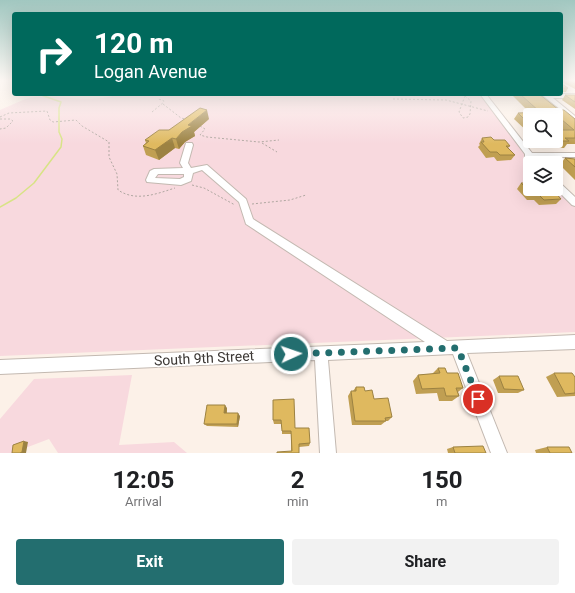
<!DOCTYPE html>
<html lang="en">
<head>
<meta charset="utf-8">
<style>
  :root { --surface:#fff; --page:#f2f2f2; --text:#202124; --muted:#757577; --accent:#236e6f }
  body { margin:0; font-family:Roboto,sans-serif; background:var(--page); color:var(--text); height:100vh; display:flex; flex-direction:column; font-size:15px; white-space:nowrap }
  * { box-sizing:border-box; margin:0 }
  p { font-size:13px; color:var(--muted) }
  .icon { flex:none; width:22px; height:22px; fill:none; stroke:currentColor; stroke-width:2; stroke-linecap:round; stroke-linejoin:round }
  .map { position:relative; height:453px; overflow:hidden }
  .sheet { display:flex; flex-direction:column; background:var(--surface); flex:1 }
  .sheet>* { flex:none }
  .top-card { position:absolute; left:12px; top:12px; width:551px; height:84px; border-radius:4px; box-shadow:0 4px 16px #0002; background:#00695c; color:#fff; overflow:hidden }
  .tools { position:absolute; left:523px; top:108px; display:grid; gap:8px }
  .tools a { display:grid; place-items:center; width:40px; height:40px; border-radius:4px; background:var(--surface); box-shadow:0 4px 16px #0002; font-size:20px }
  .pin { position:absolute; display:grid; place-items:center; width:34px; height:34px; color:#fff; margin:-17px; border:2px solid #fff; border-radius:50%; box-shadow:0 1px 4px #0007 }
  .me { position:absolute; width:44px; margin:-22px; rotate:87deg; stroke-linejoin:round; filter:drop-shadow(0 0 3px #0008) }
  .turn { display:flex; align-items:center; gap:14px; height:84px; padding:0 16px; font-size:18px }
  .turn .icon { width:52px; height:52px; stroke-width:2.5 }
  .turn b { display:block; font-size:28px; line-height:34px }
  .eta { display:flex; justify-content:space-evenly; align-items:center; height:68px; text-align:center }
  .eta b { font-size:24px; font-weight:700; line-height:28px }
  .primary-button { display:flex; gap:8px; margin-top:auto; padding:8px 16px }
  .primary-button a { flex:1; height:46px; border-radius:4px; background:var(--accent); color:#fff; font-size:16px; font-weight:700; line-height:46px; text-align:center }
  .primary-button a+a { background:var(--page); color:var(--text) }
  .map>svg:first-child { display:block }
  .green { fill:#f8d9de }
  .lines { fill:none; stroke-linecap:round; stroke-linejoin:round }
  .stream { stroke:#d8e385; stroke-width:1.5 }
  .minor-casing { stroke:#c3b9b1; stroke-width:2 }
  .path { stroke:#b0a7a1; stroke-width:1; stroke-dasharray:2 2; stroke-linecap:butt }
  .minor { fill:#fff; fill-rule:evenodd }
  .wall { fill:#c09f52 }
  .shaded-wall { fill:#9c8242 }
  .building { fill:#dfb95f; stroke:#9c8242 }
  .route { stroke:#236e6f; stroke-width:7; stroke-dasharray:0 12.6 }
  .labels { text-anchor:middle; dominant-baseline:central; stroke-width:3.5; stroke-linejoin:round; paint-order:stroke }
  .near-street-label { font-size:14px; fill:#393532; stroke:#fff }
</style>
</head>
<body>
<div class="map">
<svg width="575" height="453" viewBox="0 0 575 453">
  <rect width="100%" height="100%" fill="#fcf1e8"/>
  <path class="green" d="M119 94H480L534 163H530V189L556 188 575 207V332L0 356V110C10 106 24 98 35 97 62 95 93 104 119 94Z
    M132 375 119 445 174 442 187 453H58L49 439 12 453H0V419L34 379Z"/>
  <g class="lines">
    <path class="stream" d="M0 207 16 198 34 183 61 147 62 139 59 132V108L61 102 38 94"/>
    <g class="minor-casing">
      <path id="minor" d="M480 94H486L532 153H575V157H536L540 163H532L525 157V154Z
        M541 94H575V98H553L575 116V121Z
        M186 143H192L193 145 188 163 191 168 207 165 246 199 253 219 447 341 575 335V349L467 353 507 453H491L453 354 328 360 336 453H320L315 360 0 374V360L425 342 246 224 239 202 202 170 193 173 191 181 181 185 147 182 146 180 150 171 154 169 183 168 180 163ZM158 174H184V177L180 179 155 178Z
        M556 181 559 182 575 197V206L572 205 556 189Z"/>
    </g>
    <path class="path" d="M465 96 471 101 470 114 468 117 463 118 459 112Z
      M393 99 446 100 488 111
      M163 104 181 118 185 119
      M152 112 164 102 163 100 157 99
      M0 117 9 113 47 111 50 120 53 122 76 120 82 126 109 142V157L117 174 118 190C136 202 156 194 175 188
      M0 119H10L13 121 6 128 0 129
      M200 126 205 129 200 135 207 137 259 142 279 140
      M262 143 277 152
      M192 185 204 188 235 205
      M252 204 290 200 306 195"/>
    <use href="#minor" class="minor"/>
  </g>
  <path class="wall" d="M561 81H575V89L562 82V84L568 88 566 92H561Z
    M511 94H539L559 110 575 119V144H567L564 148 543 147 536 141H556L562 130 556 125V115H530V134L514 119 518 113H530Z
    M565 95H575V109L562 100Z
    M209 119 194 132 195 136 185 142 179 149 175 148 159 160 146 155 143 146 146 143 145 140 169 130Z
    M482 138 494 140 510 146 508 148 515 155 511 160 497 161 494 157 486 158 478 147 480 145 479 144Z
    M565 158 575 159V180L560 165Z
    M521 183 558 191 556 194 561 199 556 204 539 205 534 200H527L517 189Z
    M438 368 447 373 463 388 458 392 459 396 452 401H439L437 393 416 394 413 381 418 375 432 374Z
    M554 373 575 377V396L557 397 546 377Z
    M499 376 524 390 518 393H498L493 380Z
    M356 387 365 391 392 417 388 421H386L381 425H352L348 396 351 391H353Z
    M273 400 295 428 310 443 309 446 299 447 291 451V434H282V424H274L273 420Z
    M227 408V413L240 416 238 427 207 426 204 424Z
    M453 447 486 453H448L447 449Z
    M547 447 572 453H536L535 450Z"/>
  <path class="shaded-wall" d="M207 110 209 119 194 132 195 136 185 142 179 149 176 139 188 125Z
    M172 138 175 148 159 160 155 150Z
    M225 405 227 408 226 416 224 413Z
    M238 413 240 416 238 427 237 424Z
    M24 441 28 442 26 453H20Z"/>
  <path class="building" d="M561 81H563L562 84 568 88H561Z
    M569 81H575V84Z
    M520 94H539L559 110H564L575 119V138H565L569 141H547H556V130H574L561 119H556V115H530V125L518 113 540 112Z
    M565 95H575V102Z
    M200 108 207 110 188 125 192 126 182 132 176 139 172 138 155 150 143 146 149 141 145 140 159 130H169Z
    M491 137 494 140H505L510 146H506L515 155H500L497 152H490L481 142H484L482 138Z
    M565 158 575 159V167Z
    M521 183H530V189H556L558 191H554L561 199 544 200 538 194H532Z
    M438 368H445L447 373H458L463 388H456L459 396H446L444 388 422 389 418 375 440 373Z
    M554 373H572L575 377V393L565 394Z
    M499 376H518L524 390 504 389Z
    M356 387H364L365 391 372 390 374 399 388 398 392 417 385 418 386 421H355L351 391H356Z
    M294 399 295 428H309L310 443 299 444V453H277V452L292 451 291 431H282L281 420H273V400Z
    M207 405H225L224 413H238L237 424H204Z
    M24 441 22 452 20 453H12L13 445Z
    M483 446 486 453H455L453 447Z
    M547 447H569L572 453H550Z"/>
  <linearGradient id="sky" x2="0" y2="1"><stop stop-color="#a1c7c0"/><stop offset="0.56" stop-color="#fef9f5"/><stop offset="1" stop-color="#fef9f5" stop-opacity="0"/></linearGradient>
  <rect width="575" height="144" fill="url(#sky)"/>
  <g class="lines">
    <path class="route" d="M291 354 458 348 478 399"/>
  </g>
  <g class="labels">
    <g class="near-street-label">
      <text transform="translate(204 358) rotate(-3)">South 9th Street</text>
    </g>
  </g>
</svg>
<div class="tools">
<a><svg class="icon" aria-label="search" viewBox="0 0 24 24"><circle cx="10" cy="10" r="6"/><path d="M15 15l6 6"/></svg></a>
<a><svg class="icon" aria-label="layers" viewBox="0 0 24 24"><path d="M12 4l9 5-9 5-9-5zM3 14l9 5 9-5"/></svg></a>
</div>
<div class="pin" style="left:478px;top:399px;background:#d93025"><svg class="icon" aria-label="arrive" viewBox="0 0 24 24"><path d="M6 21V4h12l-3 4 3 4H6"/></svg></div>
<svg class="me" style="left:291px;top:354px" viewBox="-20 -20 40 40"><circle r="17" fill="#236e6f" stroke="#fff" stroke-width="3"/><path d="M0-11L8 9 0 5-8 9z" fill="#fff"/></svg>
<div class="top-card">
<div class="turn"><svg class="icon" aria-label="right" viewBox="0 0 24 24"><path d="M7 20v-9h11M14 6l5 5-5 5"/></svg><div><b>120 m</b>Logan Avenue</div></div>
</div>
</div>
<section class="sheet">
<div class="eta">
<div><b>12:05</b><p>Arrival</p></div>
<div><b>2</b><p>min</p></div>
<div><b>150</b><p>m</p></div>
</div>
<div class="primary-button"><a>Exit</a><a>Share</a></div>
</section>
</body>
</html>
